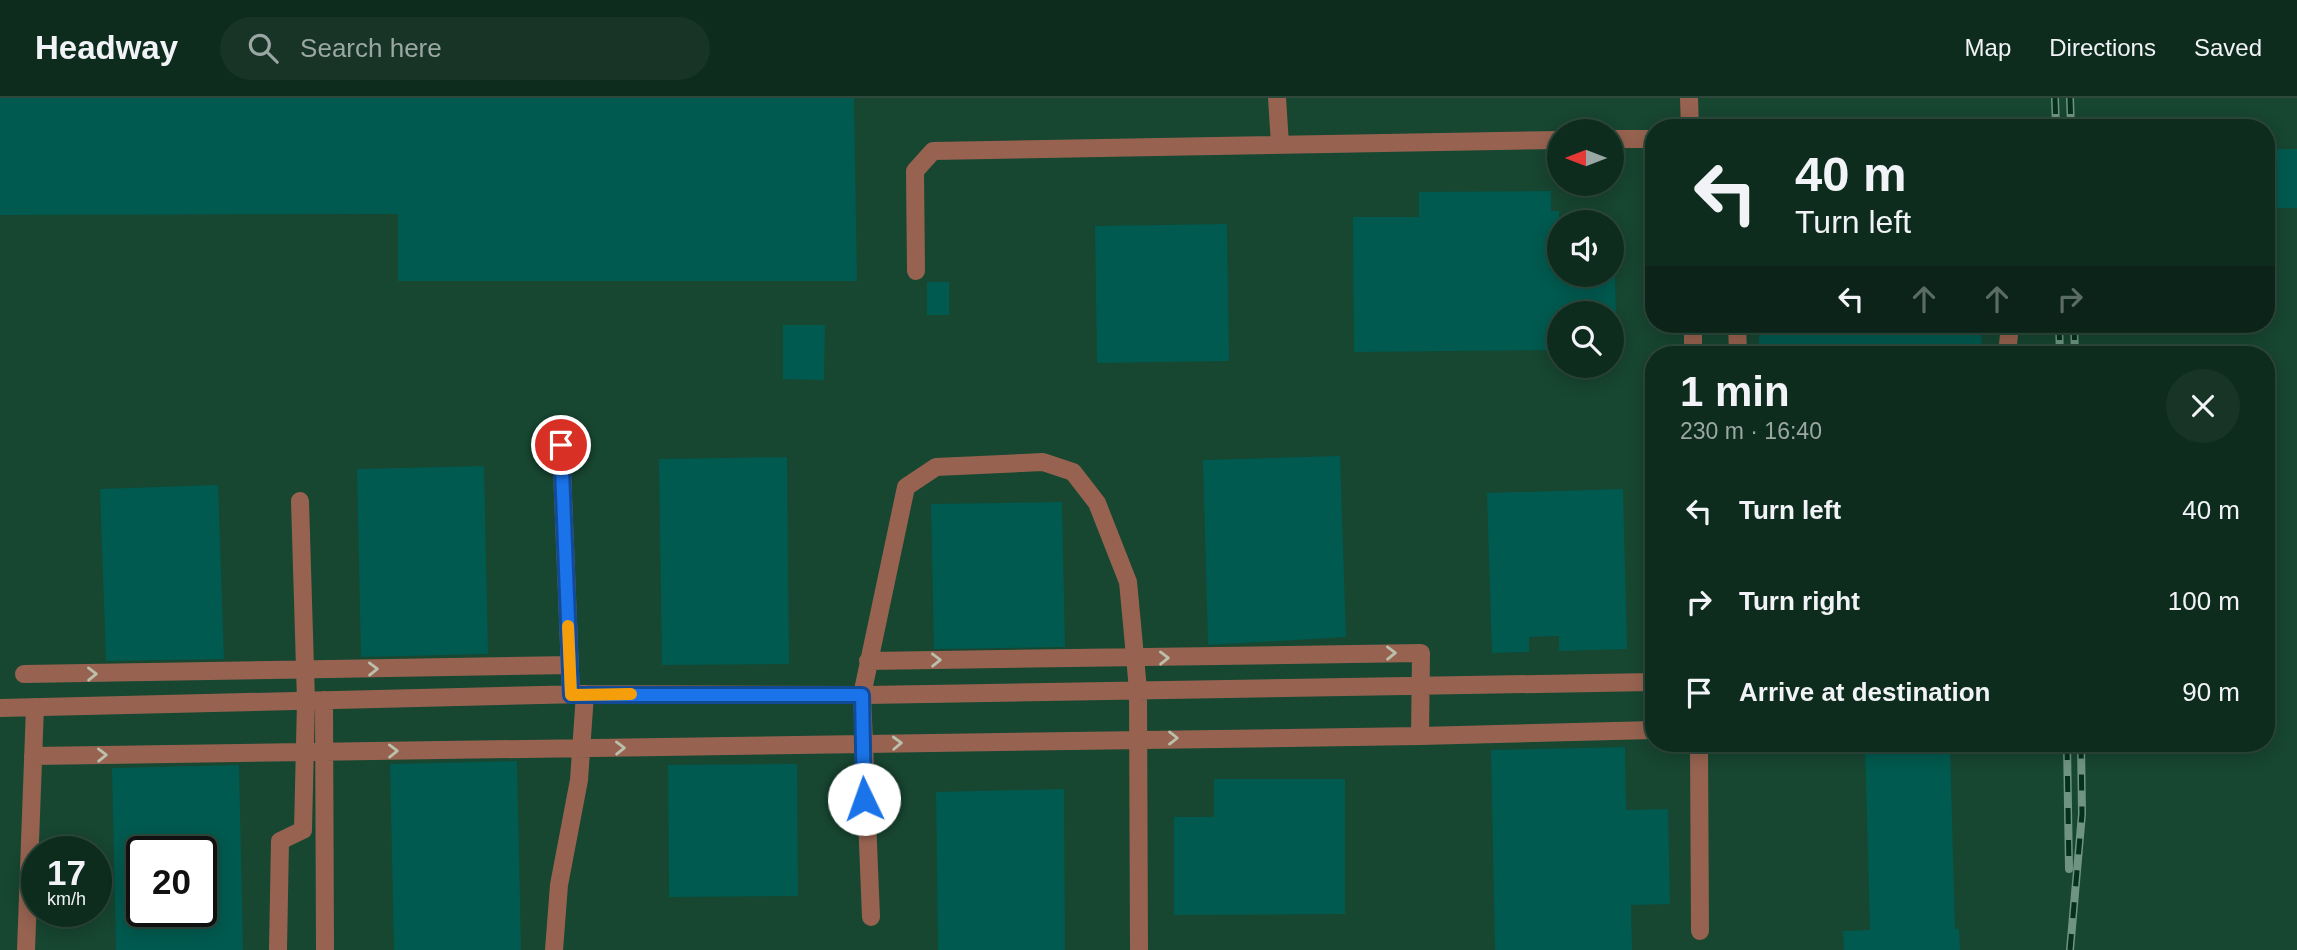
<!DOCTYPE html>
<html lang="en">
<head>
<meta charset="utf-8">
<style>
  :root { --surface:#0e2c1e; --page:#173427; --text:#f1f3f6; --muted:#9ba7a4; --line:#2e483c }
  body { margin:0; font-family:Helvetica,sans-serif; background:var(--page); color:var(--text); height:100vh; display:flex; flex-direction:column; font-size:26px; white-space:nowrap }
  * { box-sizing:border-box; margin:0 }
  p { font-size:23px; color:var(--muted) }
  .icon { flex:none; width:38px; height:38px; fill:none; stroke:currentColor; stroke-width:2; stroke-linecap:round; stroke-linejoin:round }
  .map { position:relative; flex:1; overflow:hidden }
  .details { position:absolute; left:1645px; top:248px; width:630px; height:406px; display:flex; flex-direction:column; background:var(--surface); border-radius:28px; box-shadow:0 4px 18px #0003,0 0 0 2px var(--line) }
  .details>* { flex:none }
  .hud { position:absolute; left:1645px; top:21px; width:630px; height:214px; border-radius:28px; box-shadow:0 4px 18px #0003,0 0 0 2px var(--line); background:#0e2c1e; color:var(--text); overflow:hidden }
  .needle { width:46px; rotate:270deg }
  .controls { position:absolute; left:1547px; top:21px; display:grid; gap:14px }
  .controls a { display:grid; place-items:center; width:77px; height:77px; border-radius:50%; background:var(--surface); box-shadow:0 4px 18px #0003,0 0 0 2px var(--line); font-size:35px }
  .speed { position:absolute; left:21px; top:738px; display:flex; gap:14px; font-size:35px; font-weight:700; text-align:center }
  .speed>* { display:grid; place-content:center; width:91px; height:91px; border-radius:50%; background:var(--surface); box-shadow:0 4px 18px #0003,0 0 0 2px var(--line); line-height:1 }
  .speed small { font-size:18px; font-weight:400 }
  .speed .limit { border:4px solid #111; border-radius:10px; background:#fff; color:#111 }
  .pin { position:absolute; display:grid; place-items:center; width:60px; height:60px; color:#fff; margin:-30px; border:4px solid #fff; border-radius:50%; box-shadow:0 2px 7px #0007 }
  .me { position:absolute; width:77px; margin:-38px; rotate:357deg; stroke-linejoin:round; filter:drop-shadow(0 0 5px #0008) }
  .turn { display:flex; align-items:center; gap:24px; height:147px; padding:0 35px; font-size:32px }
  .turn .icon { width:91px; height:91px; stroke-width:2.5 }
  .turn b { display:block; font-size:49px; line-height:60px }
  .lanes { display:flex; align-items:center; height:66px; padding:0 35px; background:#0003; justify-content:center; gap:35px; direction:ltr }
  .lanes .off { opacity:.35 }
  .round { display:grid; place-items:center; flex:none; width:74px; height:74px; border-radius:37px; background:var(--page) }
  .head { display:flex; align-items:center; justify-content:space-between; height:119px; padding:0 35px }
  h1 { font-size:42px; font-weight:700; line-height:52px }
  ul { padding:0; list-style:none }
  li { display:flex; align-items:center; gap:21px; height:91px; padding:0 35px }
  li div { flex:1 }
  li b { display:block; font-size:26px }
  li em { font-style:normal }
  header { display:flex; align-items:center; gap:42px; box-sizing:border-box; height:98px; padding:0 35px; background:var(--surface); border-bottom:2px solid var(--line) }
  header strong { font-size:33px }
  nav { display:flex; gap:38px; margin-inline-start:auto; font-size:24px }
  .search { width:490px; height:63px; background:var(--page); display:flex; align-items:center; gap:18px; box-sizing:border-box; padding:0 24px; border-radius:38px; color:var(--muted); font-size:26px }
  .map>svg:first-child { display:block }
  .built { fill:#174631; fill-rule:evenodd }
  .building { fill:#005a4f; fill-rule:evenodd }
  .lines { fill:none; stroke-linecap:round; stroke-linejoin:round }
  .minor { stroke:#976350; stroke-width:18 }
  .rail-casing { stroke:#6f9582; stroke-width:8 }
  .rail { stroke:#05301e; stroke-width:5; stroke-dasharray:16; stroke-linecap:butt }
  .oneway { stroke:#bac0ac }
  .route-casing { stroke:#114b97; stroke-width:18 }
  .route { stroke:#1a73e8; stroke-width:12 }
  .slow { stroke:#f59e0b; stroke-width:12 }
</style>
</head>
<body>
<header>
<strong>Headway</strong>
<div class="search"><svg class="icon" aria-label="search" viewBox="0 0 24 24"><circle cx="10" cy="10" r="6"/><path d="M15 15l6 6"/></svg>Search here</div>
<nav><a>Map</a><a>Directions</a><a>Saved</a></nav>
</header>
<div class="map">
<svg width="2297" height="852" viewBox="0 0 2297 852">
  <rect width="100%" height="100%" fill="#123a28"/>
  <path class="built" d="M0 0H2297V852H0ZM1654 30H2266V226H1654ZM1559 33H1612V86H1559ZM1559 124H1612V177H1559ZM1559 215H1612V268H1559ZM1654 257H2266V646H1654ZM37 754H96V814H37ZM142 754H201V814H142Z"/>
  <path class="building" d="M0 0H854L857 183H398V116L0 117Z
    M2266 51H2297V110H2266Z
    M1551 93V113H1559V177H1615L1616 215H1559V252L1354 254 1353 119H1419V94Z
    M1227 126 1229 263 1097 265 1095 128Z
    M927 184H949V217H927Z
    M1759 226H1981L1982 250 1864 252V257H1800V250L1759 251Z
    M783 227H825L824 282 783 281Z
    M1340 358 1346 539 1208 547 1203 362Z
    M787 359 789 566 662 567 659 361Z
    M484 368 488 556 361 559 357 371Z
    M218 387 224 561 106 563 100 391Z
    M1623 391 1627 551 1559 553V538L1529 539V554L1492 555 1487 395Z
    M1062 404 1065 549 934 551 931 406Z
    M1865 646H1950L1955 831H1959L1960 852H1844L1843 833 1870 832Z
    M1625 649 1626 712 1668 711 1670 806 1631 807 1632 852H1495L1491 652Z
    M517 663 521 852H394L390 666Z
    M797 666 798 798 669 799 668 667Z
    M239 667 243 852H116L112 670ZM142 754H201V814H142Z
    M1214 681H1345V816L1174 817V719H1214Z
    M1064 691 1065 852H938L936 694Z"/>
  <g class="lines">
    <path class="minor" d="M1277 0 1280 46
      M1689 0 1690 30
      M1612 41H1654
      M916 173 915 73 933 53 1559 42
      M1693 226V257
      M1737 226 1738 257
      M2007 257 2010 226
      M561 347 571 597
      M868 563 1421 555 1420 638 1654 632
      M24 576 570 567
      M324 602 325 852
      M0 610 585 596 866 597 1654 584
      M1699 646 1700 833
      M33 658 1420 638
      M871 819 862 597 906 389 936 369 1043 364 1073 374 1097 405 1128 484 1132 526 1138 592 1139 852
      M26 852 35 609
      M278 852 280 743 303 732 306 603 300 403
      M554 852 559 787 579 682 585 596"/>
    <g class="rail-casing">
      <path id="rail" d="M2055 0 2056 30
        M2070 0 2071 30
        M2059 226 2060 257
        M2074 226 2075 257
        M2067 646 2069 771
        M2070 852 2082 716 2081 646"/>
    </g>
    <use href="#rail" class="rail"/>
  </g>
  <defs><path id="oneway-chevron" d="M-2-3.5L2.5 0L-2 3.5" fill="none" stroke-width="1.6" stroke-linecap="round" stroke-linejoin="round" transform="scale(1.75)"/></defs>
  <g class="oneway">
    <use href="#oneway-chevron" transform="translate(1391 555) rotate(-1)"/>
    <use href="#oneway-chevron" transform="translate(1164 560) rotate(-1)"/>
    <use href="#oneway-chevron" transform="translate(936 562) rotate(-1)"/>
    <use href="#oneway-chevron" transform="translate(373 571) rotate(-1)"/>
    <use href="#oneway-chevron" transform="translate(92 576) rotate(-1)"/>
    <use href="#oneway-chevron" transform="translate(1173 640)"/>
    <use href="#oneway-chevron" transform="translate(897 645) rotate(-2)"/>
    <use href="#oneway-chevron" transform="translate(620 650) rotate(-1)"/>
    <use href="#oneway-chevron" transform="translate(393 653) rotate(-1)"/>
    <use href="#oneway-chevron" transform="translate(102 657) rotate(-1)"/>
  </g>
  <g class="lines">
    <g class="route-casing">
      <path id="route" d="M561 347 571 597H862L864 701"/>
    </g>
    <use href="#route" class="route"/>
    <path class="slow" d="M568 528 571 597 631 596"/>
  </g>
</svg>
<div class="controls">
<a><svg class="needle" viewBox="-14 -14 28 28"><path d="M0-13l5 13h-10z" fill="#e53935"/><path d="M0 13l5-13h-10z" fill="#9ba7a4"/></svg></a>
<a><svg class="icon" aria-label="sound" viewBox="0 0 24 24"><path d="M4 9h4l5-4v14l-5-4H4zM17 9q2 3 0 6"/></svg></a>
<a><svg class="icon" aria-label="search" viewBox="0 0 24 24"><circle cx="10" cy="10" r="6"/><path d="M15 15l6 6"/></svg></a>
</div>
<div class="speed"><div>17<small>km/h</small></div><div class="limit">20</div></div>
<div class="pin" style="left:561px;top:347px;background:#d93025"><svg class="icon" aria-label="arrive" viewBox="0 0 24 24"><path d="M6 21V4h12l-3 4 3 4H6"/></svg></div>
<svg class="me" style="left:864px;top:701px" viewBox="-20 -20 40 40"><circle r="19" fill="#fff"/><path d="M0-13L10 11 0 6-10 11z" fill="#1a73e8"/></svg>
<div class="hud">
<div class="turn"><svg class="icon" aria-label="left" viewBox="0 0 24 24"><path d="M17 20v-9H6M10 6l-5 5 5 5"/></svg><div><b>40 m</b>Turn left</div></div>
<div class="lanes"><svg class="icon" aria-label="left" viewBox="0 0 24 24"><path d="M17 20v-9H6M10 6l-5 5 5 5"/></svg><svg class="icon off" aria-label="ahead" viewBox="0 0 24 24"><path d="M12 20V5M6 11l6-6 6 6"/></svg><svg class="icon off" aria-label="ahead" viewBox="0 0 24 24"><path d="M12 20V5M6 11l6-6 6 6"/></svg><svg class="icon off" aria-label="right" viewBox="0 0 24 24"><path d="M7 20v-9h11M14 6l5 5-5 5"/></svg></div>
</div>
<section class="details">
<div class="head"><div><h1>1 min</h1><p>230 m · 16:40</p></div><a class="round"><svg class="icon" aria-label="close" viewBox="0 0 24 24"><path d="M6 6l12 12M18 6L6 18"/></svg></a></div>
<ul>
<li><svg class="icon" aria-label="left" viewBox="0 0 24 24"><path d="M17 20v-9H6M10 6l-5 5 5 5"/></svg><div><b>Turn left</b></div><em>40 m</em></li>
<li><svg class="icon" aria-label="right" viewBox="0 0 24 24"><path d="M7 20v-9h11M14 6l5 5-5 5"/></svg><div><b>Turn right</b></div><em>100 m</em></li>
<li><svg class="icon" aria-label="arrive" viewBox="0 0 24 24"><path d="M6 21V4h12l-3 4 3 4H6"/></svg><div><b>Arrive at destination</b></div><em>90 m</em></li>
</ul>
</section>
</div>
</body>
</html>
